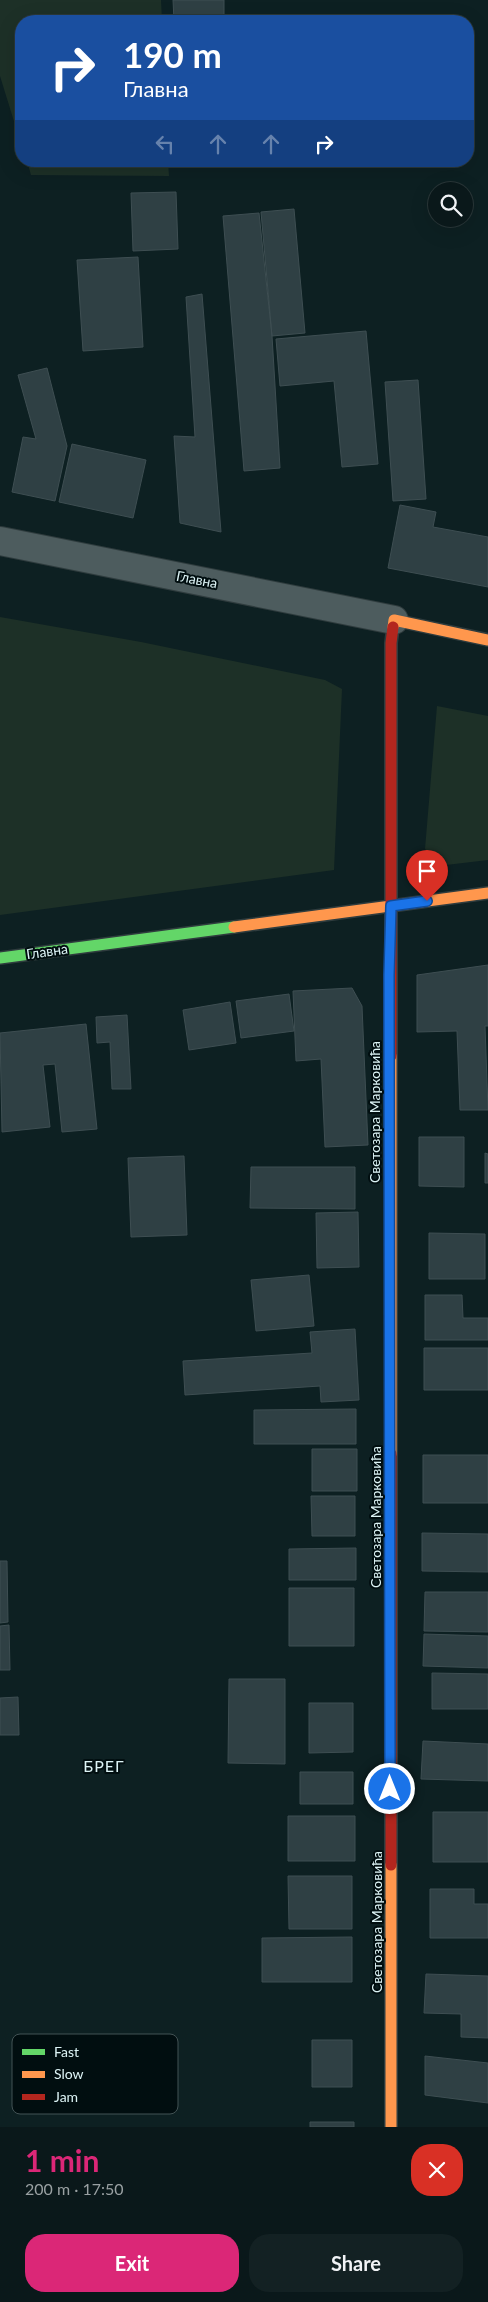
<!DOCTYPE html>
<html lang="en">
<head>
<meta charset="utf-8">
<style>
  :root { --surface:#0a181a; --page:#132123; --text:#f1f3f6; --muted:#99a0a2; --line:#2a3739; --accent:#db2777 }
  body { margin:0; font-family:Lato,sans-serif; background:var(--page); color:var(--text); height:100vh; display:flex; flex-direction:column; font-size:19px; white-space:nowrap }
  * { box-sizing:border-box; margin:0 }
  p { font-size:16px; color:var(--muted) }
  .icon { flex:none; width:28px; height:28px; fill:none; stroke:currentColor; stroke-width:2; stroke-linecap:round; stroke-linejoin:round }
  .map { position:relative; height:2127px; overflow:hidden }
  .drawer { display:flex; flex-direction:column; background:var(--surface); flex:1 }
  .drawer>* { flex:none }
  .banner { position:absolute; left:15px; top:15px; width:459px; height:152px; border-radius:20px; box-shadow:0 5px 20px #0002,0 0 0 1px var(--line); background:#1a4fa0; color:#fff; overflow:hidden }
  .buttons { position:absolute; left:428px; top:182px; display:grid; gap:10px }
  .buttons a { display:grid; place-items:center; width:45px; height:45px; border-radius:50%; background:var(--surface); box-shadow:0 5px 20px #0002,0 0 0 1px var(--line); font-size:25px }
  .pin { position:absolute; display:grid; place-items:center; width:42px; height:42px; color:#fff; margin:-51px -21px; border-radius:50% 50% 50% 0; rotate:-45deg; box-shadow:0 0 5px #0007 }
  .pin .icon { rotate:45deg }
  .me { position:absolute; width:55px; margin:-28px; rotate:0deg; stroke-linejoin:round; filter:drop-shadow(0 0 4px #0008) }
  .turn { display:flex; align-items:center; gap:18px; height:105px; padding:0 25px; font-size:22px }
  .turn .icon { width:65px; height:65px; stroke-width:2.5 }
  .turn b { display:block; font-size:35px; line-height:42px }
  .lanes { display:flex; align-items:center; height:48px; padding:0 25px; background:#0003; justify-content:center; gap:25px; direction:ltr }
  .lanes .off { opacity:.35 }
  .round { display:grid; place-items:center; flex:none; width:52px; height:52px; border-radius:20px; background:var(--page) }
  .headline { display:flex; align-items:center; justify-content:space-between; height:85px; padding:0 25px }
  h1 { font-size:30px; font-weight:700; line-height:38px; color:var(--accent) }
  .primary-button { display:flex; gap:10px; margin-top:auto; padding:10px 25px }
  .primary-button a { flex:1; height:58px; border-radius:20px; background:var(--accent); color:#fff; font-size:20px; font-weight:700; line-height:58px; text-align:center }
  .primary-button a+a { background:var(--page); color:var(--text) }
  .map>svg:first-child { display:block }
  .green { fill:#1d3027 }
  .building { fill:#2f4044; stroke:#3e4e52 }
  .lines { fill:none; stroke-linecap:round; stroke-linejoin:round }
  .street-casing { stroke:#2f3c3e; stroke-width:30 }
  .fast-casing { stroke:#2f3c3e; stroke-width:14 }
  .slow-casing { stroke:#2f3c3e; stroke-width:14 }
  .jam-casing { stroke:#2f3c3e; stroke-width:14 }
  .street { stroke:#4d5c5e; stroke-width:28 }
  .fast { stroke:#63d668; stroke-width:11 }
  .slow { stroke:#ff974d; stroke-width:11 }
  .jam { stroke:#b3261e; stroke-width:11 }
  .route-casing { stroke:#114b97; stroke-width:12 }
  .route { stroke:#1a73e8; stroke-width:9 }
  .labels { text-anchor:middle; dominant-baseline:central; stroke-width:4; stroke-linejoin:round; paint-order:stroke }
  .street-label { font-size:14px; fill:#ddf4f6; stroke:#010e10 }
  .quarter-label { font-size:16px; letter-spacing:1px; fill:#ddf4f6; stroke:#010e10 }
  .key { fill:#010e10; stroke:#435355; stroke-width:1 }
  .key-label { font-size:14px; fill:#ddf4f6 }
</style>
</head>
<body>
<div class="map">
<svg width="488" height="2127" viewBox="0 0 488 2127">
  <rect width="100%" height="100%" fill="#0d2022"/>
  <path class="green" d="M0 0H161L162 21H21V144L0 76Z
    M27 161H168L169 176 31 175Z
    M0 617 141 642 325 680 342 689 334 870 0 915Z
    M437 706 488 716V860L446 865 425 849Z"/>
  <path class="building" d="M173 0H224V21H174Z
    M176 192 178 249 133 251 131 193Z
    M294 209 305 333 272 336 261 212Z
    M259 213 272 336 280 468 244 471 223 216Z
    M138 257 143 347 83 351 77 260Z
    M202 294 221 532 180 523 174 436 195 437 186 297Z
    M366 331 378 464 342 467 334 381 280 386 276 339Z
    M47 368 67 446 55 501 12 492 23 437 36 439 18 375Z
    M418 380 426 499 393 501 385 382Z
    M72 444 146 460 133 518 59 502Z
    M400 505 436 512 433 527 488 537V587L388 568Z
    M488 965V1026H485L488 1110H460L457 1031 417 1032V975Z
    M352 988 362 1006 368 1145 325 1147 321 1059 296 1061 293 991Z
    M289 994 294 1031 241 1038 236 1001Z
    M230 1002 236 1043 189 1050 183 1010Z
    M127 1015 131 1089H112L110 1042 97 1043 96 1017Z
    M86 1024 97 1129 62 1132 55 1064 43 1065 50 1127 2 1132 0 1033Z
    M419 1137H464V1187L419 1186Z
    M485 1153 488 1154V1183H485Z
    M184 1156 187 1235 131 1237 128 1158Z
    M251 1167H355V1209L250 1208Z
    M358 1212 359 1267 317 1268 316 1213Z
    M429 1233 485 1234V1279H429Z
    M309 1275 314 1326 256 1331 251 1280Z
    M425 1295H462L463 1318H488V1340H425Z
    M355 1329 359 1400 321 1402 320 1386 185 1395 183 1361 312 1353 310 1332Z
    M424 1348H488V1390H424Z
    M356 1409V1444H254V1410Z
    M312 1449H357V1491H312Z
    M423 1455H488V1503H423Z
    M311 1496H355V1536H312Z
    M422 1533 488 1534V1572L422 1571Z
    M356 1548V1580H289V1549Z
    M0 1561H7L8 1622 0 1623Z
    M289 1588H354V1646H289Z
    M425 1592H488V1632L424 1631Z
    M9 1625 10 1670H0V1626Z
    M424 1634 488 1636V1668L423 1666Z
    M432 1673 488 1674V1709H432Z
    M229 1679H285V1764L228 1763Z
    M18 1697 19 1735H0V1698Z
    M309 1703H353V1752L309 1753Z
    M423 1741 488 1744V1781L421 1779Z
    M300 1772H353V1804H300Z
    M433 1812H488V1862H433Z
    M288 1816H355V1861H288Z
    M288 1876H352V1929H289Z
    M430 1889H474V1904H488V1938H430Z
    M352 1937V1982H262V1938Z
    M426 1974 488 1976V2038L461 2037V2014L424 2013Z
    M312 2040H352V2087H312Z
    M425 2056 488 2063V2103L425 2095Z
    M310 2122H354V2127H310Z"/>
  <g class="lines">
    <g class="street-casing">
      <path id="street" d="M0 541 394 620"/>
    </g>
    <g class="fast-casing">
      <path id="fast" d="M0 958 234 927"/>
    </g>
    <g class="slow-casing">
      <path id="slow" d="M393 627 394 620 488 640
        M234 927 488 893
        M391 1056V1454
        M391 1865V2127"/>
    </g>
    <g class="jam-casing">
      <path id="jam" d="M391 1056V643L393 627
        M391 1454V1865"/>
    </g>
    <use href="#street" class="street"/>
    <use href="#fast" class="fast"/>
    <use href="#slow" class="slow"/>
    <use href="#jam" class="jam"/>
  </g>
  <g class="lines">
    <g class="route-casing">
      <path id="route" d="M390 1789 389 975 391 906 427 901"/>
    </g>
    <use href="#route" class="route"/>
  </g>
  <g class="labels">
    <g class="street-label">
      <text transform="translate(197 579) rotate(11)">Главна</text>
      <text transform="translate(47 951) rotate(-8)">Главна</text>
      <text transform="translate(374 1112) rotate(-90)">Светозара Марковића</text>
      <text transform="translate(375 1517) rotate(-90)">Светозара Марковића</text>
      <text transform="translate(376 1922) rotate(-90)">Светозара Марковића</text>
    </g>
    <g class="quarter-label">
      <text x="104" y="1765">БРЕГ</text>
    </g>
  </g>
  <rect x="12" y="2034" width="166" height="80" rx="8" class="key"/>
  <rect x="22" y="2049" width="23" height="6" fill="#63d668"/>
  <rect x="22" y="2071" width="23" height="7" fill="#ff974d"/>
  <rect x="22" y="2094" width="23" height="6" fill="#b3261e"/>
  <g class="key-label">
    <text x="54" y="2057">Fast</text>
    <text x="54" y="2079">Slow</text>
    <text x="54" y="2102">Jam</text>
  </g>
</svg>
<div class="buttons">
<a><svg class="icon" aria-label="search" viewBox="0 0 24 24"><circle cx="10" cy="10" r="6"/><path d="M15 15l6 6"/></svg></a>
</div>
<div class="pin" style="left:427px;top:901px;background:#d93025"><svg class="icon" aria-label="arrive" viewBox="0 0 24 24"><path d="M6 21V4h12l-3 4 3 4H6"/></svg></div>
<svg class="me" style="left:390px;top:1789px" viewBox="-20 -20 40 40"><circle r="17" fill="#1a73e8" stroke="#fff" stroke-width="3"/><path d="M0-11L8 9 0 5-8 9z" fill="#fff"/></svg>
<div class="banner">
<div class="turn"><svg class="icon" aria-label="right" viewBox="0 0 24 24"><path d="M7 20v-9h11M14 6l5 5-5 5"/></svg><div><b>190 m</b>Главна</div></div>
<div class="lanes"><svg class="icon off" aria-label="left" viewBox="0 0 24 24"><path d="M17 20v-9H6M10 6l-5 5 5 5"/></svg><svg class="icon off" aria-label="ahead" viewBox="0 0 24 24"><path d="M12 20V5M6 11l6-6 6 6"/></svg><svg class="icon off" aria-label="ahead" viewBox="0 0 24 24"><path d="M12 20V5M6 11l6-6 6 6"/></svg><svg class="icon" aria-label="right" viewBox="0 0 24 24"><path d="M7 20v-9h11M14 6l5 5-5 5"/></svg></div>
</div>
</div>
<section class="drawer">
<div class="headline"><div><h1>1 min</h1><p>200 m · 17:50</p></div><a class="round" style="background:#d93025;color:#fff"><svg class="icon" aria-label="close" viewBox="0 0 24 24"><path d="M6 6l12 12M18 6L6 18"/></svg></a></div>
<div class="primary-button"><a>Exit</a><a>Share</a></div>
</section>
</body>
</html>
